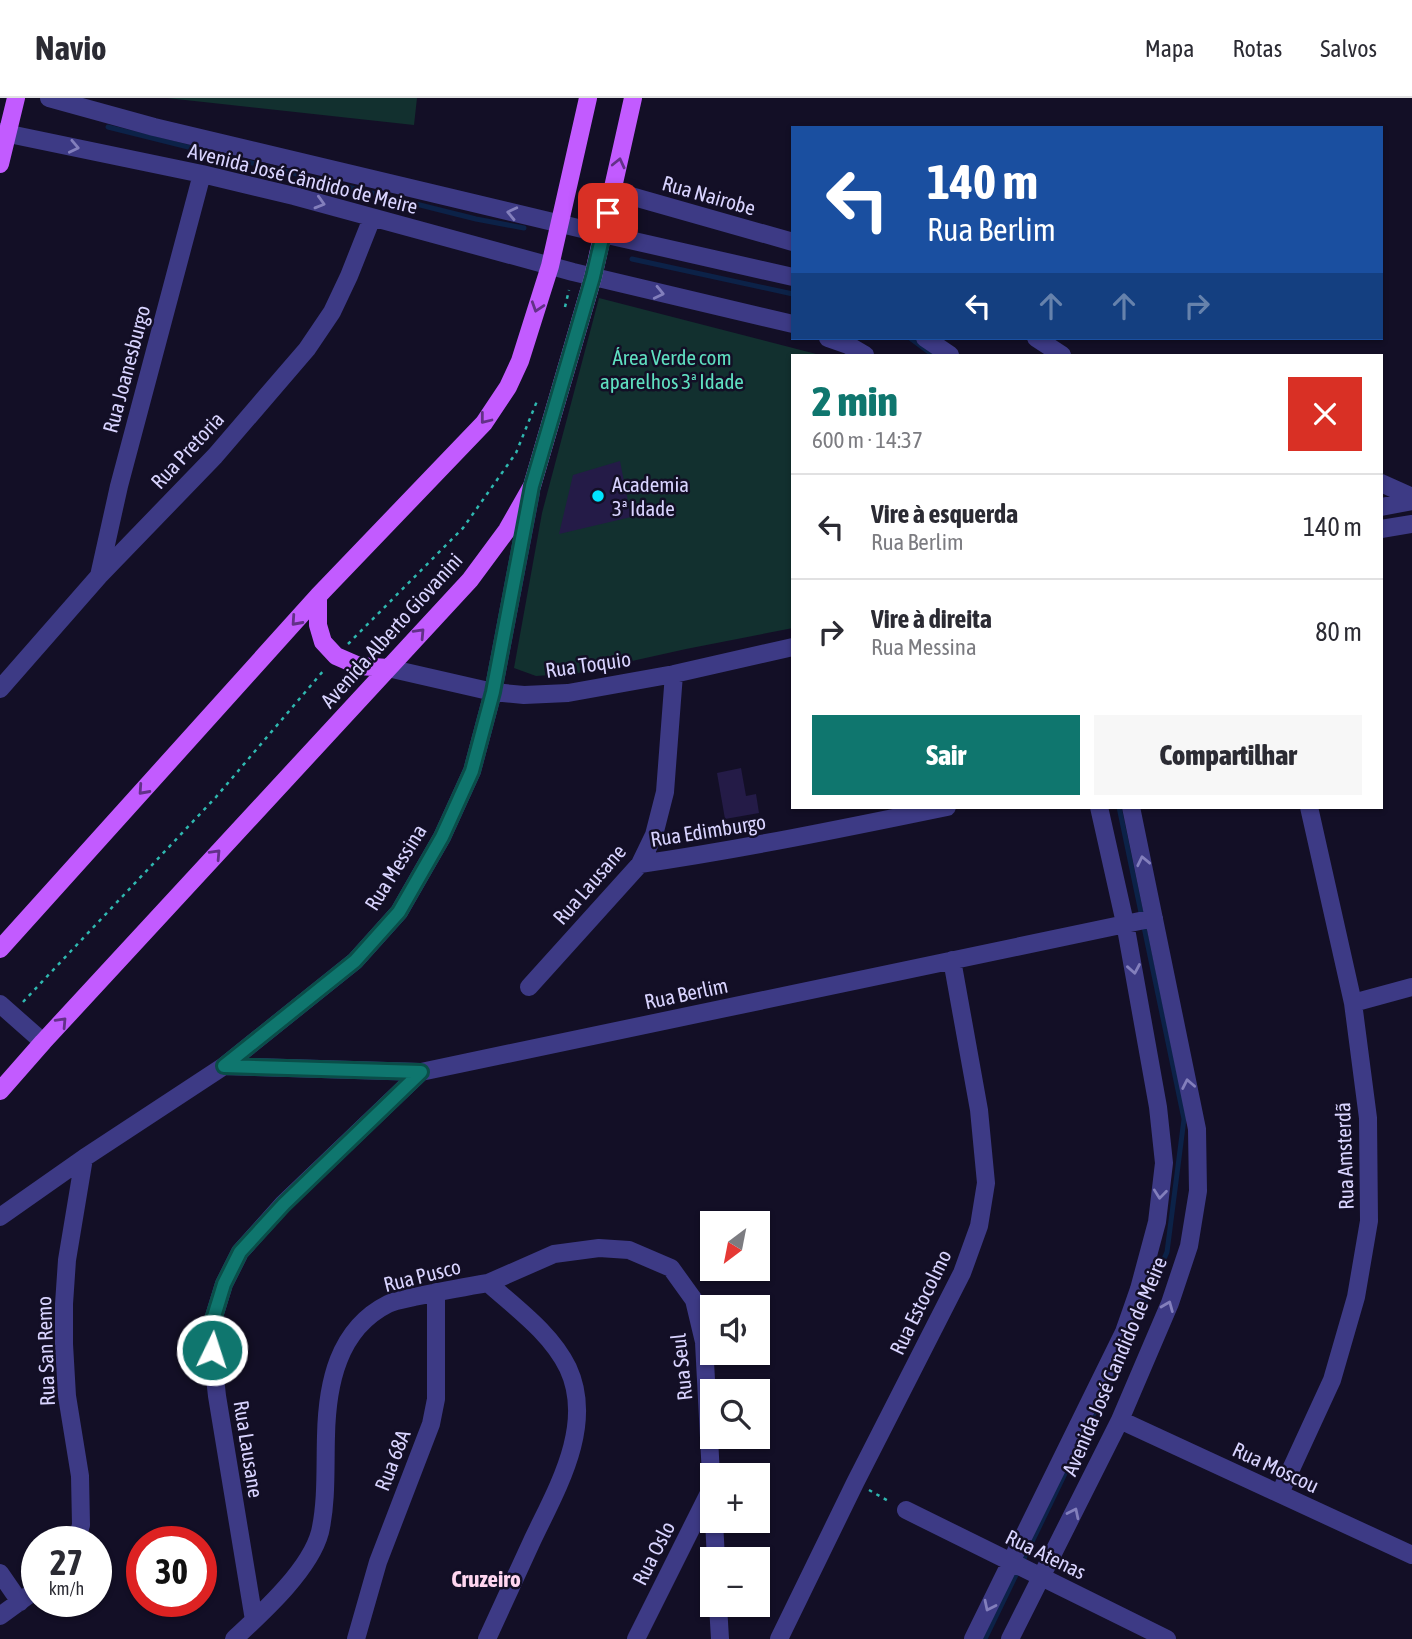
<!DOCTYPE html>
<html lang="pt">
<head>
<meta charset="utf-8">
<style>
  :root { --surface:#fff; --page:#f7f7f7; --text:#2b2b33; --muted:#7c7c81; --line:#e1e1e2; --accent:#0f766e }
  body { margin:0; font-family:"Asap Condensed",sans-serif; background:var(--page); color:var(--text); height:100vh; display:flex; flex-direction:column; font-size:26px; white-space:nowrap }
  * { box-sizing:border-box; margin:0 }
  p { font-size:23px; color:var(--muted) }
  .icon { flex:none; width:38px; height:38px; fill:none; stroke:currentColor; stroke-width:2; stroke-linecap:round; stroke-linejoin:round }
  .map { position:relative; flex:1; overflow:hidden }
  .sheet { position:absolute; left:791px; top:256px; width:592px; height:455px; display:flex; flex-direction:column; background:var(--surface); border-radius:0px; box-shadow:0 2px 5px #0004 }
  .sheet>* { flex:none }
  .banner { position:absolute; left:791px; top:28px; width:592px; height:214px; border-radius:0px; box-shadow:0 2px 5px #0004; background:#1a4fa0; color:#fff; overflow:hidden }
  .needle { width:46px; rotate:212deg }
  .controls { position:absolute; left:700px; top:1113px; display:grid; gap:14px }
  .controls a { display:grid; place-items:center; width:70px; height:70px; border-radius:0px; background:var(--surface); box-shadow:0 2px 5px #0004; font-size:35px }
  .speed { position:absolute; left:21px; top:1428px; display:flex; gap:14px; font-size:35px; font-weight:700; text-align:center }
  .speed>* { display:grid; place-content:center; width:91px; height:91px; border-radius:50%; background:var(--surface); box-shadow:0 2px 5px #0004; line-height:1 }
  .speed small { font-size:18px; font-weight:400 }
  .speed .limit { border:10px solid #d22; background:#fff; color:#111 }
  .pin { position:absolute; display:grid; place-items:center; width:60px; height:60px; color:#fff; margin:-30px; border-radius:14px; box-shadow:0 4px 10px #0006 }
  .me { position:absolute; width:77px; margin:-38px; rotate:4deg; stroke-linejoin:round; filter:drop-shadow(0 0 5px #0008) }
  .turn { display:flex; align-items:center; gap:24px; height:147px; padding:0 21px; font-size:32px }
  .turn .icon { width:91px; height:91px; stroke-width:2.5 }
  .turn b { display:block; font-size:49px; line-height:60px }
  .lanes { display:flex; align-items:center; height:66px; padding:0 21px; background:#0003; justify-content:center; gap:35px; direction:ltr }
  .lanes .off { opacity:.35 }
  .round { display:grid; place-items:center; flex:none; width:74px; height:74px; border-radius:0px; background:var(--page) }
  .headline { display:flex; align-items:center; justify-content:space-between; height:119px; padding:0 21px }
  h1 { font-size:42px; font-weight:800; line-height:52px; color:var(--accent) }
  .cta { display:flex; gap:14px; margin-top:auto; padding:14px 21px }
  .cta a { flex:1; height:80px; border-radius:0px; background:var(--accent); color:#fff; font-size:28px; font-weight:800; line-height:80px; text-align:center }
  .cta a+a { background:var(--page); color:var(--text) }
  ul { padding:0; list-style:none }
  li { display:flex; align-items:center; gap:21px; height:105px; padding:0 21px; border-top:2px solid var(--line) }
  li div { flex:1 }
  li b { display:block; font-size:26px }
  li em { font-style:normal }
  header { display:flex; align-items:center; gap:42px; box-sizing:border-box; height:98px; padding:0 35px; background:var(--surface); border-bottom:2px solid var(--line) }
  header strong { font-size:33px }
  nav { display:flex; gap:38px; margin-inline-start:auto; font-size:24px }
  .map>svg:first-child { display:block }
  .green { fill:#12302f }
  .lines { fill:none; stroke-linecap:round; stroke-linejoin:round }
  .stream { stroke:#0c2248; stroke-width:5 }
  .building { fill:#241b47 }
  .path { stroke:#2fb8b0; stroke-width:2.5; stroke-dasharray:3.5 5; stroke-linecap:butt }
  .minor { stroke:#3d3a85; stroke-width:18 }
  .major { stroke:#c25bff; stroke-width:18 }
  .oneway { stroke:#837fbc }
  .oneway2 { stroke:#623188 }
  .route-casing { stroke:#0a4d48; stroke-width:18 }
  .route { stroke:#0f766e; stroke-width:12 }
  .poi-dot { fill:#00e5ff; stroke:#130f26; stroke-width:2.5 }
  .labels { text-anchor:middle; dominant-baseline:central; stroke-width:5; stroke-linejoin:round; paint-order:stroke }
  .street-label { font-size:21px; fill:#d9d4ff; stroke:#130f26 }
  .park-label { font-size:21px; fill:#5fe0c0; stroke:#130f26 }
  .poi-label { font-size:21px; fill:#d9d4ff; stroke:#130f26; text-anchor:start }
  .neighbourhood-label { font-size:23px; font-weight:bold; fill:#ffd6f0; stroke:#130f26 }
</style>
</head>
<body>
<header>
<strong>Navio</strong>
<nav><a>Mapa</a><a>Rotas</a><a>Salvos</a></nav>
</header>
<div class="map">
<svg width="1412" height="1541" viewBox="0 0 1412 1541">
  <rect width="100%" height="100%" fill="#130f26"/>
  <path class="green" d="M167 0H417L414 27Z
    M599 200 820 257H793V530L686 551 578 575 536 578 514 570 542 415Z"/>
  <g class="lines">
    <path class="stream" d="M108 29 476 121 524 130
      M632 161 793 196
      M910 240 933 257
      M1119 709 1184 1021 1167 1154 1137 1222
      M985 1541 1118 1266"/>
  </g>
  <path class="building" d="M620 363 631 419 559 436 573 377Z
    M741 670 746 698 756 696 759 715 725 721 717 675Z"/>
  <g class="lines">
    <path class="path" d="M565 209 569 192
      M348 546 463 430 516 355 537 303
      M23 904 216 699 324 572
      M869 1392 890 1404"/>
    <path class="minor" d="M49 0 154 29 603 136 793 179
      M0 34 202 76 294 98 573 174 793 226
      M613 93 793 144
      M828 240 848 247 865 257
      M925 240 950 257
      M1036 240 1062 257
      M1381 385 1412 399
      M1381 409 1412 403
      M1381 431 1412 426
      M99 478 119 388 202 76
      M388 570 493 594 524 597 568 595 674 576 793 549
      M0 591 99 478 215 358 307 251 332 214 349 178 372 120
      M640 766C743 751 845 730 947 709
      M529 889 640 766 654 737 665 694 674 576
      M1353 905 1412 889
      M0 906 43 944
      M224 968 421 974 1154 820
      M0 1119 84 1060 224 968 355 863 399 814 442 739 472 673 493 594 531 394
      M488 1185 554 1156 599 1150 629 1152 671 1170 694 1202 704 1244 712 1397
      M1120 1322 1412 1457
      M1280 1395 1332 1282 1356 1199 1369 1123 1368 1020 1353 905 1309 709
      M906 1412 1167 1541
      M714 1423 716 1461
      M76 1444 81 1427 80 1378 67 1298 64 1246V1206L67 1162 84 1060
      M0 1475 20 1504
      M718 1507 720 1541
      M0 1518 37 1491
      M254 1522 217 1298 212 1252V1225L224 1186 240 1154 283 1106 421 974
      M234 1541C262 1515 310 1472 320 1434 327 1403 325 1369 326 1338 327 1286 338 1231 388 1206 396 1202 406 1201 414 1199 438 1194 463 1189 488 1185 516 1210 551 1235 568 1270 595 1328 556 1392 532 1443 517 1476 502 1508 487 1541
      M356 1541 378 1464 431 1326 436 1301V1194
      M636 1541 712 1389
      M779 1541 855 1385 962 1175 979 1128 986 1085 979 1012 952 862
      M973 1541 1124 1234 1139 1191 1157 1124 1164 1065 1158 1009 1125 825 1099 709
      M1010 1541 1120 1322 1170 1205 1189 1148 1198 1093 1197 1031 1131 709"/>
    <path class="major" d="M0 66 16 0
      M318 498V527L323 544 336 558 359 568 388 570
      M0 851 318 498 484 325 508 289 520 263 550 168 588 0
      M0 993 43 944 470 482 507 432 532 388 593 179 633 0"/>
  </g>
  <defs><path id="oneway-chevron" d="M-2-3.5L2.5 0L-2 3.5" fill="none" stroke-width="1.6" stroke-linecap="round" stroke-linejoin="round" transform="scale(1.75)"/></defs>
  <g class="oneway">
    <use href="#oneway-chevron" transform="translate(74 49) rotate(12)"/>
    <use href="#oneway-chevron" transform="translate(320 105) rotate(16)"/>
    <use href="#oneway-chevron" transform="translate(512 115) rotate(-167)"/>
    <use href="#oneway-chevron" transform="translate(659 195) rotate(13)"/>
    <use href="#oneway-chevron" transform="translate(1143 763) rotate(-102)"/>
    <use href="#oneway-chevron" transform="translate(1134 871) rotate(80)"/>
    <use href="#oneway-chevron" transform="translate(1188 986) rotate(-101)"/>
    <use href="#oneway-chevron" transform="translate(1160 1096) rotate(96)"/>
    <use href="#oneway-chevron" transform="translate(1168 1208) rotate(-68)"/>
    <use href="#oneway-chevron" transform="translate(1074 1415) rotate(-64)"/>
    <use href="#oneway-chevron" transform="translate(989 1508) rotate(116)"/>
  </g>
  <g class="oneway2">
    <use href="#oneway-chevron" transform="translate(619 65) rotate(-77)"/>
    <use href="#oneway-chevron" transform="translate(537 209) rotate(108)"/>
    <use href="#oneway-chevron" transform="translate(485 321) rotate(128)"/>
    <use href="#oneway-chevron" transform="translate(296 523) rotate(132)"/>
    <use href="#oneway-chevron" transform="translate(420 535) rotate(-47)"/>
    <use href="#oneway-chevron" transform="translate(143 692) rotate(132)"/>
    <use href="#oneway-chevron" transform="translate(216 756) rotate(-47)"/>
    <use href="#oneway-chevron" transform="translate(62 924) rotate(-47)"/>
  </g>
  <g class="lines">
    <g class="route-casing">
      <path id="route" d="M212 1252V1225L224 1186 240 1154 284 1106 421 974 224 968 355 863 399 814 442 739 472 673 493 594 532 388 593 179 608 115"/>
    </g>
    <use href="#route" class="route"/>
  </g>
  <circle class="poi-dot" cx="598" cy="398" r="7"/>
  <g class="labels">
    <g class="street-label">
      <text transform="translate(303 80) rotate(14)">Avenida José Cândido de Meire</text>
      <text transform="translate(709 97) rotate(16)">Rua Nairobe</text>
      <text transform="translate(126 271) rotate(-75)">Rua Joanesburgo</text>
      <text transform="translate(187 352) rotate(-47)">Rua Pretoria</text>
      <text transform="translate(391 532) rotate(-48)">Avenida Alberto Giovanini</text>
      <text transform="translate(588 566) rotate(-8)">Rua Toquio</text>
      <text transform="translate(708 732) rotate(-9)">Rua Edimburgo</text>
      <text transform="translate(395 769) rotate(-58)">Rua Messina</text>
      <text transform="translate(589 786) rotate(-49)">Rua Lausane</text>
      <text transform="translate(686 895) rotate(-12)">Rua Berlim</text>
      <text transform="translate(1344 1058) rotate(-92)">Rua Amsterdã</text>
      <text transform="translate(422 1177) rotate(-14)">Rua Pusco</text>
      <text transform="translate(920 1204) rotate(-64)">Rua Estocolmo</text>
      <text transform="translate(45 1253) rotate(-92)">Rua San Remo</text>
      <text transform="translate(1114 1268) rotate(-67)">Avenida José Candido de Meire</text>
      <text transform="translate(681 1269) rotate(-96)">Rua Seul</text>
      <text transform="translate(249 1351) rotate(81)">Rua Lausane</text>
      <text transform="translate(392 1362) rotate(-69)">Rua 68A</text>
      <text transform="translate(1276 1369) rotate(25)">Rua Moscou</text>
      <text transform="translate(653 1455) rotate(-63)">Rua Oslo</text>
      <text transform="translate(1046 1456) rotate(26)">Rua Atenas</text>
    </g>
    <g class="park-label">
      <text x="672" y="259">Área Verde com<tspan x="672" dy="24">aparelhos 3ª Idade</tspan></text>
    </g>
    <g class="poi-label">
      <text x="612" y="386">Academia<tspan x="612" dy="24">3ª Idade</tspan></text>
    </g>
    <g class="neighbourhood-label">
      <text x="486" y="1481">Cruzeiro</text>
    </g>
  </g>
</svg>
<div class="controls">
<a><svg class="needle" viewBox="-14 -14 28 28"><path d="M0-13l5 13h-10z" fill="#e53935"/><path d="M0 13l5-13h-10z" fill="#7c7c81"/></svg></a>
<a><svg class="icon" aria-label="sound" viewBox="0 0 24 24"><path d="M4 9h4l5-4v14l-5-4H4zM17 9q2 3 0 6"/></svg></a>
<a><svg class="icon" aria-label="search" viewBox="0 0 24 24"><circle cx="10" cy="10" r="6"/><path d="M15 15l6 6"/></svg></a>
<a>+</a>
<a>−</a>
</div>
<div class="speed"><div>27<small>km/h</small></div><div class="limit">30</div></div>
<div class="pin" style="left:608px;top:115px;background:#d93025"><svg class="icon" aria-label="arrive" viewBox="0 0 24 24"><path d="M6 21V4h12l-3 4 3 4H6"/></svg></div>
<svg class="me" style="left:212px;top:1252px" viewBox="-20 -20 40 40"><circle r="17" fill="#0f766e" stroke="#fff" stroke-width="3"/><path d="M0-11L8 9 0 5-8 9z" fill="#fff"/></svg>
<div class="banner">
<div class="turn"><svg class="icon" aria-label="left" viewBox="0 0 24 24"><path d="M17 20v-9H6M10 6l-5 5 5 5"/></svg><div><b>140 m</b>Rua Berlim</div></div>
<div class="lanes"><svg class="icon" aria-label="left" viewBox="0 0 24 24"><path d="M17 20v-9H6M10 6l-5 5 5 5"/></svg><svg class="icon off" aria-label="ahead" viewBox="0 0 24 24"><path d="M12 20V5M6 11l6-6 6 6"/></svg><svg class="icon off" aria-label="ahead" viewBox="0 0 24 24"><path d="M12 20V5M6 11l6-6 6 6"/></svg><svg class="icon off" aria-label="right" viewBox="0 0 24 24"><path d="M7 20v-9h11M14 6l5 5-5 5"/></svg></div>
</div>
<section class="sheet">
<div class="headline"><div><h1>2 min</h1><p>600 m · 14:37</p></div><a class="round" style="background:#d93025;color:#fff"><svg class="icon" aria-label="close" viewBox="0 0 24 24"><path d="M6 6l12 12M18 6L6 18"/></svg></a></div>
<ul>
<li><svg class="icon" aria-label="left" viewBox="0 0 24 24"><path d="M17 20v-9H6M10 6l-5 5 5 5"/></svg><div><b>Vire à esquerda</b><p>Rua Berlim</p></div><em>140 m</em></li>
<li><svg class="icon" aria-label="right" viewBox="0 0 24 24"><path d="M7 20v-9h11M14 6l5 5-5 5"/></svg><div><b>Vire à direita</b><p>Rua Messina</p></div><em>80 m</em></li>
</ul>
<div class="cta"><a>Sair</a><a>Compartilhar</a></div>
</section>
</div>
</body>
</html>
